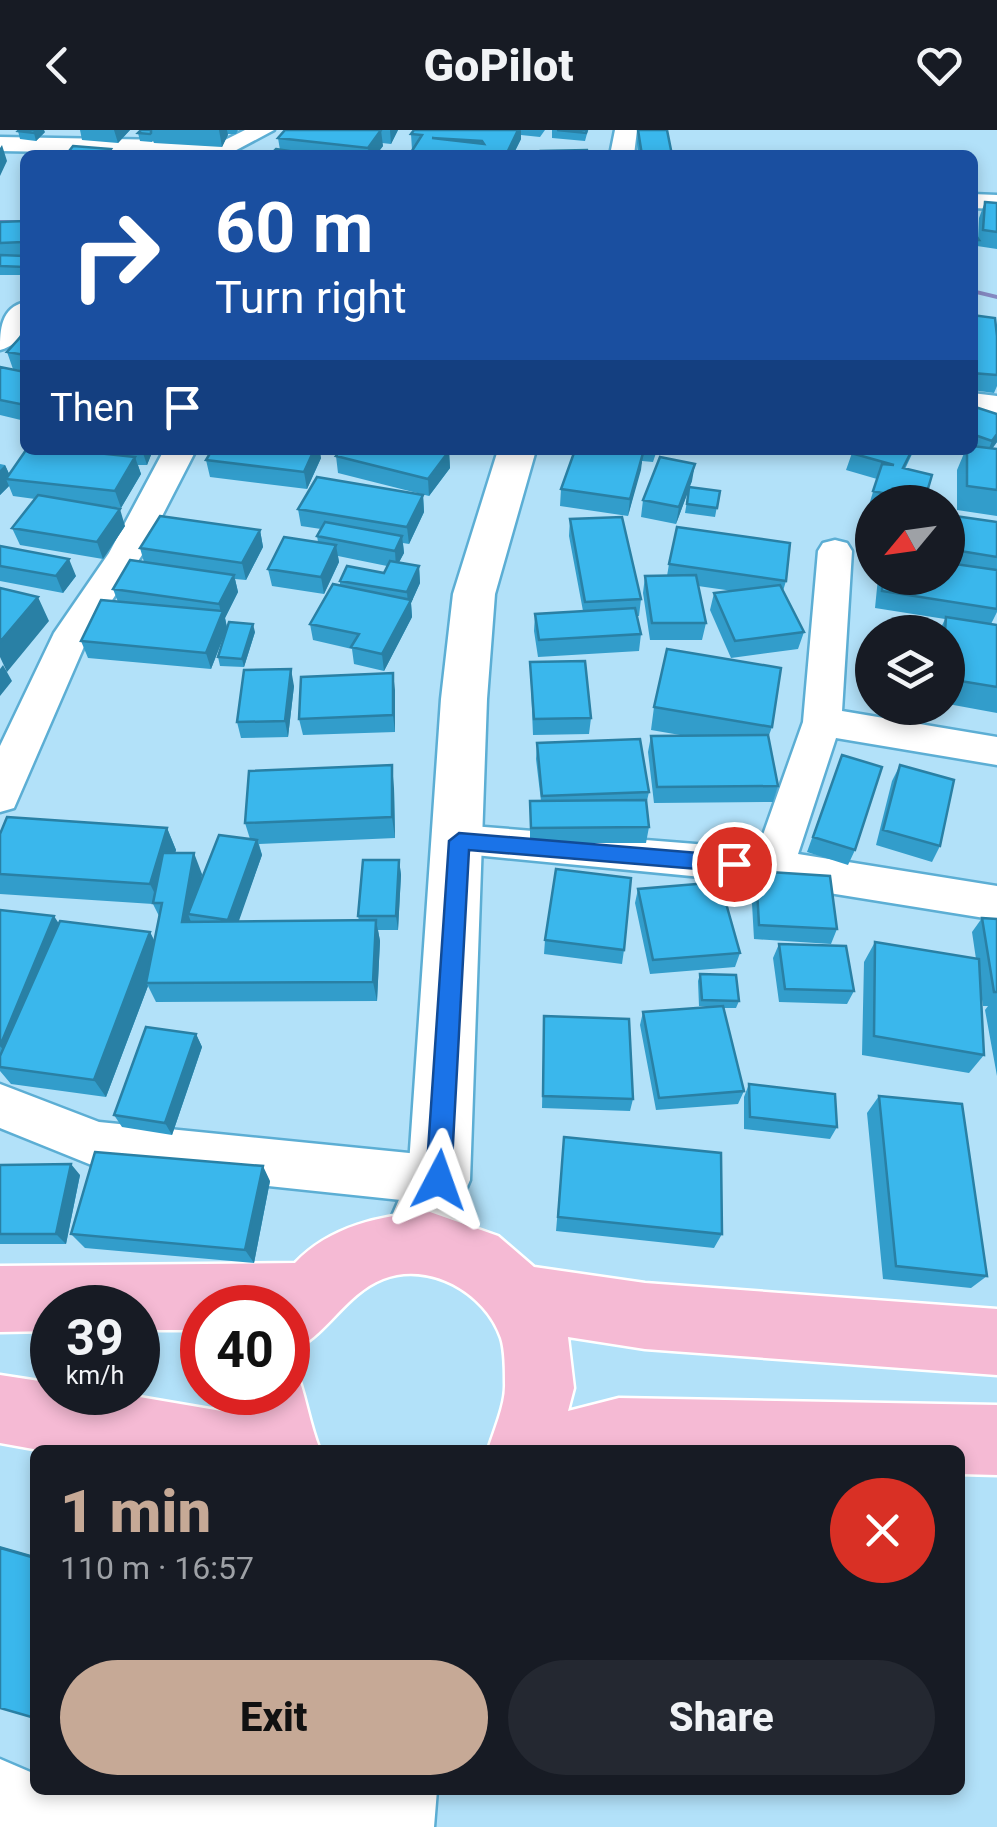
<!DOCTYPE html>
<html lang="en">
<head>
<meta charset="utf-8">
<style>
  :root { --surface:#171b24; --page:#242831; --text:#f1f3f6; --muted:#9ea1a6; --accent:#c6a996 }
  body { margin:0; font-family:Roboto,sans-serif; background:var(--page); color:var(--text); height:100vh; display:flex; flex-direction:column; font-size:38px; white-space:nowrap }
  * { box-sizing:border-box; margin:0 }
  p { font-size:32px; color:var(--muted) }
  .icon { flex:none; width:55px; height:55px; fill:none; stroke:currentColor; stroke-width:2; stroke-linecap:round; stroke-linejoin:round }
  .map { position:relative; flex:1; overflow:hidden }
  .sheet { position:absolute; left:30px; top:1315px; width:935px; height:350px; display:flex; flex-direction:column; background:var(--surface); border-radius:15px; box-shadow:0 5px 15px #0003 }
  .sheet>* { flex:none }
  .guide { position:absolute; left:20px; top:20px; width:958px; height:305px; border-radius:15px; box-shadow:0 5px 15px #0003; background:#1a4fa0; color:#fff; overflow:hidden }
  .needle { width:65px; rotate:241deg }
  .controls { position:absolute; left:855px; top:355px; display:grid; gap:20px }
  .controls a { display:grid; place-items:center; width:110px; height:110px; border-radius:50%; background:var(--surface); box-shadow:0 5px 15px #0003; font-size:50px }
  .speed { position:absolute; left:30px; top:1155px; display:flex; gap:20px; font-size:50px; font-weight:700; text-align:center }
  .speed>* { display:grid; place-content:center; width:130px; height:130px; border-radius:50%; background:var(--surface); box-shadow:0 5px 15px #0003; line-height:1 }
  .speed small { font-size:25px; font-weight:400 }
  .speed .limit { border:15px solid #d22; background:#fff; color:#111 }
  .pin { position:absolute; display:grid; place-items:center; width:85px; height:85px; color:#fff; margin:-42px; border:5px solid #fff; border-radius:50%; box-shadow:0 2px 10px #0007 }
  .me { position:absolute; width:110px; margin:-55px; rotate:4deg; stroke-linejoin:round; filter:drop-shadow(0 0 8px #0008) }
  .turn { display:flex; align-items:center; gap:35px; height:210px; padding:0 30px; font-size:45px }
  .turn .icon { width:130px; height:130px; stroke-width:2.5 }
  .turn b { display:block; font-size:70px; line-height:85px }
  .then { display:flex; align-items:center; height:95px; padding:0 30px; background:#0003; gap:20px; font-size:38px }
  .round { display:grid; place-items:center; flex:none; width:105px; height:105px; border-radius:52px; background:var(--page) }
  .overview { display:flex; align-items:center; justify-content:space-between; height:170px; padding:0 30px }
  h1 { font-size:60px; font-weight:800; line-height:75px; color:var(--accent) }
  .action { display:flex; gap:20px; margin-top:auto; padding:20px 30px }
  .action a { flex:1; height:115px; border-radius:60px; background:var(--accent); color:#111; font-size:40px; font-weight:800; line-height:115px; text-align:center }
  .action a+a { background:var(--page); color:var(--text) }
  header { display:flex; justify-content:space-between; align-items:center; height:130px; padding:0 30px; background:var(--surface); font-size:45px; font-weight:800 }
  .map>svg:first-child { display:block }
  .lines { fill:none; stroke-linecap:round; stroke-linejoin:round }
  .stream { fill:#8588c1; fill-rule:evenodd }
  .street-casing { stroke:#5caed4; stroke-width:5 }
  .secondary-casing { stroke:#5caed4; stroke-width:5 }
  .highway-casing { stroke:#fff; stroke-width:5 }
  .street { fill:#fff; fill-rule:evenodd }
  .secondary { fill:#fff; fill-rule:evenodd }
  .highway { fill:#f5bad4; fill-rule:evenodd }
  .wall { fill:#329dcb }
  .shaded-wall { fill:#2980a5 }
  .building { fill:#3ab7ec; stroke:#2980a5; stroke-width:2.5; fill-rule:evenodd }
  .route { fill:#1a73e8; stroke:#114b97; stroke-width:2.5 }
</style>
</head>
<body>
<header><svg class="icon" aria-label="back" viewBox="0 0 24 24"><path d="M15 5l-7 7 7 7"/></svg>GoPilot<svg class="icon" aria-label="heart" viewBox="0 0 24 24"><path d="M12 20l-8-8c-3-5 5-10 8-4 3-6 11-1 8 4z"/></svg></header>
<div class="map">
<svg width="997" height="1697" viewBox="0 0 997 1697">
  <rect width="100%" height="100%" fill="#b2e1f9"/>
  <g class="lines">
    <path class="stream" d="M0 90H25V94H0Z
      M972 159 997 165V169L972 163Z"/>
    <g class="street-casing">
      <path id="street" d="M245 0H274L227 25 0 21V7L223 11Z
        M615 0H637L634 25H610Z
        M972 64 997 65V79L972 78Z
        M25 172C25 193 24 214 0 220 0 199 1 178 25 172Z
        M972 263 997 266V284L972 281Z
        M164 320H196L142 425 89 505 14 678 0 682V616L54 503 109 423Z
        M835 410 847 413 852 421 842 581 997 607V635L836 608 798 724 997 756V790L773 754 444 722 438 711 444 700 459 695 758 719 803 592 818 421 823 413Z
        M0 954 99 992 439 1026 457 1033 464 1050 457 1067 439 1074 99 1038 0 998Z
        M0 1629 35 1644V1660H400L418 1667 428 1691 425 1697H0Z"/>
    </g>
    <g class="secondary-casing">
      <path id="secondary" d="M498 320H536L495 464 487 569 470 1050 435 1133 413 1142 391 1133 381 1111 408 1049 441 569 453 464Z
        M355 1660H437L434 1697H352Z"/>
    </g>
    <g class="highway-casing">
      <path id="highway" d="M430 1082 498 1106 534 1137 645 1153 997 1179V1245L645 1219 568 1207 574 1258 568 1281 619 1268 997 1275V1345L960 1344V1320H488C494 1300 506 1274 505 1253 505 1240 505 1220 501 1208 485 1162 429 1131 383 1149 343 1165 327 1207 288 1223V1178H202V1200H138V1178H52V1201L0 1202V1136L295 1133C330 1096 381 1085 430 1082Z
        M288 1235 295 1238C306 1265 309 1293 320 1320H39L0 1313V1245L52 1253V1262H110L239 1284 237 1262H288Z"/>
    </g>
    <use href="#street" class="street"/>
    <use href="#secondary" class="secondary"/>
    <use href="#highway" class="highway"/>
  </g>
  <path class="wall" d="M80 0H130L118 13 82 10Z
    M141 0H238L236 4H228L222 17 154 13 153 11 152 12 140 11 138 3Z
    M285 0H398L391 14 382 13 383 16 376 25H270L280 20 278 8Z
    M414 0H521V9L513 25H410L412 20 411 4Z
    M521 0H545L540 7 521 5Z
    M552 0H588L585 11 552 8Z
    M638 0 672 25H638L637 13Z
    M18 1 45 2 36 11 20 9Z
    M985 72 997 73V119L977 116 978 113 972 127V100L978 109 979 88Z
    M25 91V145H0V92Z
    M972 185 997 206V256L994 263 972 260Z
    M25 202V241L13 239 7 222Z
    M0 237 25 242V291L0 285Z
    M972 276 997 284V312L992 319H997V386L957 380V340L965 321 962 320H972Z
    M26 320H153L147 335H138L141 344 121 378 99 375 125 396 103 429 20 415 12 398 35 369 13 366 9 356 0 365V334L5 335 9 344Z
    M575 320H657L653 332 642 331 628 386 560 376 561 359Z
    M853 320H914L905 339 924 372H872V379L868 378 877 349 846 340Z
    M449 321 450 338 429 366 338 343 336 326Z
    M321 328 307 359 210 347 206 330Z
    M692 351 689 357 720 361 715 387 685 383 689 359 676 394 641 387 643 370Z
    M423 365 424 382 409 414 403 413 404 423 399 432 419 436 420 453 411 473 412 487 384 541 354 534 352 519 313 510 310 494 340 455V451L384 443 387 436 338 426 339 432 324 464 272 456 268 439 318 412 317 406 321 399 301 396 298 379Z
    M948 385 997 392V482L991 494 997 495V583L948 574V502H939L945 489 875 478 878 448H948Z
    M570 389 641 469 639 486H637L641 504 639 521 538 527 534 501 535 484 583 481 569 406Z
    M260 400 263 417 246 450 235 449 238 462 225 488 227 497 255 502 244 537 220 536 218 527 226 501 211 539 88 528 81 511 118 472 113 459 144 432 140 418Z
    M0 416 76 446 63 463 0 451Z
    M669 434 786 451 783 461 804 502 798 519 731 528 710 480 714 463 733 461 698 456 706 493 702 510H650L643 463 645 446H667Z
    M530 532 591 588 589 604 533 605Z
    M294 556 288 607 241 608 237 592Z
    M395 560V602L303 605 299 589Z
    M654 577 772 597 768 608 778 656 773 672 654 673 648 622 651 606H686L651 600Z
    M537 613 649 662 646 675 649 697 646 713H530V671H541L536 629Z
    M842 625 855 720 848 735 807 722Z
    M900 635 940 716 932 732 876 715 892 651Z
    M394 658 395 708 259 714 262 725 238 791H359L358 786 399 730 401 745 398 800H378L380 811 377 871 156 872 148 856 106 967 11 954 0 941V780L59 793 150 802 154 810 159 786 153 774 0 764V704L167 698 176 720 175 723 202 744 201 750 250 709 245 693Z
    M756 741 837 799 831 814 754 809 751 756Z
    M638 759 740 823 735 837 650 844 635 773Z
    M982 788 997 789V946L985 880 988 876H983L980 856 984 925 969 943 862 925 864 832 875 812 976 829 972 802Z
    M545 810 624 820 622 834 544 824Z
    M779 814 854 861 847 874 779 872 773 828Z
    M700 844 739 871 736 878H723L744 961 738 974 656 980 640 895 643 882 711 877 699 876 698 851Z
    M544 886 633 969 630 981 542 978Z
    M196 904 202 917 172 1005 122 997 114 985Z
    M749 954 837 997 830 1009 744 999V967Z
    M879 966 987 1146 971 1158 883 1149 867 983Z
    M564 1007 722 1104 714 1118 556 1101Z
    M0 1035 80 1045 66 1114H0Z
    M270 1051 254 1133 85 1118 71 1104Z"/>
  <path class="shaded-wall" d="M36 0H44L45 2 36 11 34 3Z
    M114 0H130L118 13Z
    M219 0H227L228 5 222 17Z
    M381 0 383 16 376 25H369L368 18Z
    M390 0H398L391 14Z
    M518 0H521V9L513 25H506Z
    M2 15 7 31 0 46V18Z
    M997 304V312L985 328 992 311Z
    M142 320H153L147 335Z
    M314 320H320L321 328 307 359 304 342Z
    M449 321 450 338 429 366 428 349Z
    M643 323 641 340 628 386 630 369Z
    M135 327 141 344 121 378 115 361Z
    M695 334 692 351 676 394 679 377Z
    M5 335 12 350 6 349 9 356 0 365V340Z
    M423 365 424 382 409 414 407 397Z
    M120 379 125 396 103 429 97 412Z
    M260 400 263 417 246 450 242 433Z
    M402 406 404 423 396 438 395 421Z
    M336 415 339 432 324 464 321 447Z
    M69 429 76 446 63 463 56 446Z
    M419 436 420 453 411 473 412 487 384 541 382 524 408 476 407 462Z
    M234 445 238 462 225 488 227 498 211 539 206 523 221 484 219 474Z
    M38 467 49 491 7 542 0 527V512Z
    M253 494 255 502 244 537 242 529Z
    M3 535 12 551 0 566V539Z
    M291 539 294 556 288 607 285 591Z
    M393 543 395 560V602L393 585Z
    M392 635 394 658 395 708 392 687Z
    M167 698 176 720 160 774 150 754Z
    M257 710 262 725 234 805 228 790Z
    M194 723 202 744 195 785 188 784 193 797 182 792Z
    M399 730 401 745 398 800 396 786Z
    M54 786 67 806 15 934 0 916Z
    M376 790 380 811 377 871 373 852Z
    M150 802 160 823 146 853 148 856 106 967 94 950Z
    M196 904 202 917 172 1005 165 993Z
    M71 1034 80 1045 66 1114 56 1104Z
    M263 1036 270 1051 254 1133 245 1120Z
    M0 1416 35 1426V1428L0 1418Z"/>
  <path class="building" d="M19 0H36L34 3 18 1Z
    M141 0H151V3L150 4 138 3Z
    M285 0H381L368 18 278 8Z
    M414 0H518L506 25 410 24 422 5 411 4ZM432 8 482 11 484 14Z
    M557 0H587L586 3Z
    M638 0H667L672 25H642Z
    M73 16 111 19 107 25H66Z
    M276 19 316 25H270Z
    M587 20 588 25H542L541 21Z
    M985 72 997 73V102L983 100Z
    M25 91V104L23 112 0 113V92Z
    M972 100 979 110H972Z
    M0 125 25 126V137L0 136Z
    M972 185 995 188 997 206V245L972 243V217H976L975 207H972Z
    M25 202V225L7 222Z
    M0 237 25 242V275L0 270Z
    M972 276 997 284V304L992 311 972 304Z
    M972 316 997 319V360L967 356V320H972Z
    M26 320H69L135 327 115 361 6 349Z
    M212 320H314L304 342 206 330Z
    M341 320H447L449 321 428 349 336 326Z
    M575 320H624L643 323 630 369 561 359Z
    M853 320H912L903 338 932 345 924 372 873 361 882 334 894 335 851 323Z
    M660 327 695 334 679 377 643 370Z
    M317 347 423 365 407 397 298 379Z
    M689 357 720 361 717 378 687 374Z
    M38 365 120 379 97 412 12 398Z
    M948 385 997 392V427L948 419Z
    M160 386 260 400 242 433 140 418Z
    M622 387 641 469 585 472 570 389Z
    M325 392 402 406 395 421 317 406Z
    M677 397 790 413 786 451 669 434Z
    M284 407 336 415 321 447 268 439Z
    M0 416 69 429 56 446 0 436Z
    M130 430 234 445 219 474 113 459Z
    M390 431 419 436 407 462 340 451 347 436 384 443Z
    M948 433 997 440V479L882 461 883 448H948Z
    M696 445 706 493H652L645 446Z
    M333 454 411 470 382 524 351 517 359 504 310 494Z
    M780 455 804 502 735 511 714 463Z
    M0 458 38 467 0 512Z
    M101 470 223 481 206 523 81 511Z
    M635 478 641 504 539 510 535 484Z
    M946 487 997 495V557L948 549V502H945Z
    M229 492 253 494 242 529 218 527Z
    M667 519 781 538 772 597 654 577Z
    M585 531 591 588 534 589 530 532Z
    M291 539 285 591 237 592 244 540Z
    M393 543V585L299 589 301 547Z
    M768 605 778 656 657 657 651 606Z
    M640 609 649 662 542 666 537 613Z
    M842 625 882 637 855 720 813 707Z
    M392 635V687L245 693 249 641Z
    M900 635 954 650 940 716 883 700Z
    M646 670 649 697 531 698 530 671Z
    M7 687 167 698 150 754 0 744V704Z
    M219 705 257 710 228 790 188 784Z
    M163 723H194L182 792 376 790 373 852 146 853 162 773H153Z
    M363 730H399L396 786H358Z
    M556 739 631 748 624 820 545 810Z
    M756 741 830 746 837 799 759 795Z
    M720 752 740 823 653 830 638 759Z
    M0 780 54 786 0 916Z
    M982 788 997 789V862H994Z
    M60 791 150 802 94 950 0 937V926Z
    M875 812 979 829 984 925 874 906Z
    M779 814 846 816 854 861 785 859Z
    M700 844 736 845 739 871 702 870Z
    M723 876 744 961 659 968 643 882Z
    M544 886 629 889 633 969 543 966Z
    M146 897 196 904 165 993 114 985Z
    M749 954 835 964 837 997 750 987Z
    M879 966 962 974 987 1146 896 1136Z
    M564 1007 721 1023 722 1104 558 1087Z
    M95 1022 263 1036 245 1120 71 1104Z
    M71 1034 56 1104H0V1035Z
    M0 1418 35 1428V1588L0 1578Z"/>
  <path class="route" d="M459 703 734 726 745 734 734 742 469 720 451 1050 448 1059 439 1062 430 1059 426 1050 449 711Z"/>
</svg>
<div class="controls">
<a><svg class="needle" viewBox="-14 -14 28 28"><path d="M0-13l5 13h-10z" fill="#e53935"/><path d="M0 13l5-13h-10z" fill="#9ea1a6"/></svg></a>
<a><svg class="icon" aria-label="layers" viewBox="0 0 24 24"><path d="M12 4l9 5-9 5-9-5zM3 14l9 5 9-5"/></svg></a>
</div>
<div class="speed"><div>39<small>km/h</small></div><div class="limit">40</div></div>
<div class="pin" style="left:734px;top:734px;background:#d93025"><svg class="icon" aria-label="arrive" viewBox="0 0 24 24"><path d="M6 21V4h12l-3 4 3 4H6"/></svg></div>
<svg class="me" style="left:439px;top:1050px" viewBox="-20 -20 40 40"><path d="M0-17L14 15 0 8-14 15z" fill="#1a73e8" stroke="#fff" stroke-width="4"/></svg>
<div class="guide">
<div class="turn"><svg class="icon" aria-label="right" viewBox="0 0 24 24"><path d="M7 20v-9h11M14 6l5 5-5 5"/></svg><div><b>60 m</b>Turn right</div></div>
<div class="then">Then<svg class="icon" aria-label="arrive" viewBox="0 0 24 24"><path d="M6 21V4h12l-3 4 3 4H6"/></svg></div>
</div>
<section class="sheet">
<div class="overview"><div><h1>1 min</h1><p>110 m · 16:57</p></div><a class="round" style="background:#d93025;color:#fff"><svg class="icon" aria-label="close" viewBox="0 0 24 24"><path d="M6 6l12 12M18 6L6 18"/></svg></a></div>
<div class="action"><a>Exit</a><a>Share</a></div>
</section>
</div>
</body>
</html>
